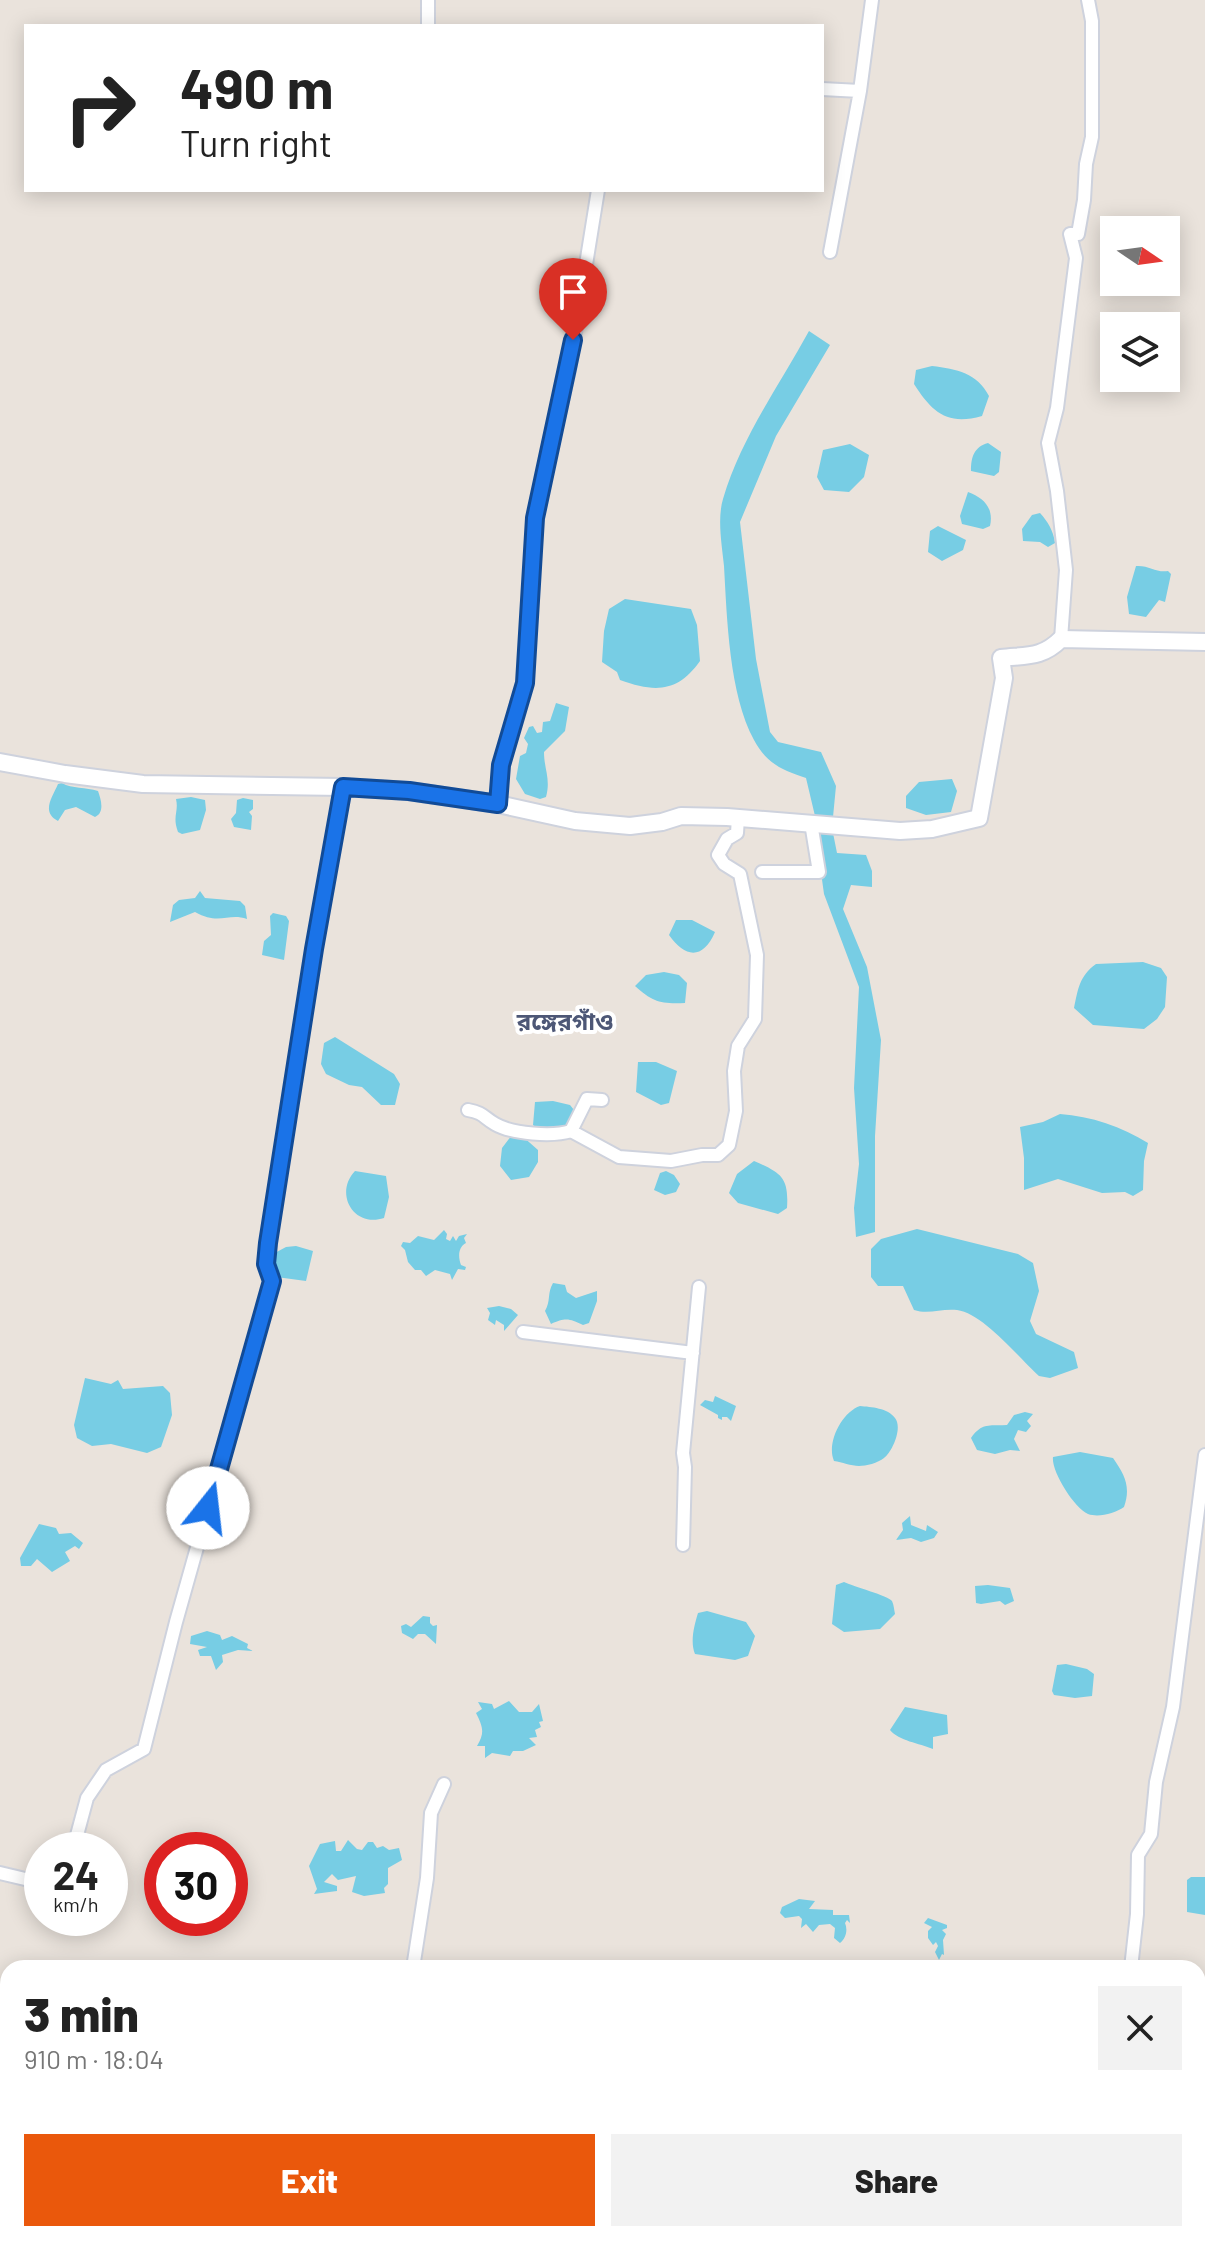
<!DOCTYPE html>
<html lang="en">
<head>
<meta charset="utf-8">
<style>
  :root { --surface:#fff; --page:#f2f2f2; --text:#222; --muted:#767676; --accent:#ea580c }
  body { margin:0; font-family:Barlow,"Noto Sans Bengali",sans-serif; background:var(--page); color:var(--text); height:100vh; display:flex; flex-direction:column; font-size:30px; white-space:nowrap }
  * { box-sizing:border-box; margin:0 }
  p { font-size:26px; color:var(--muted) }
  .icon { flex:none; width:44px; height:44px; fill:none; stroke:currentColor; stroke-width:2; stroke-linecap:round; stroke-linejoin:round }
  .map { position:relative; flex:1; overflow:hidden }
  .details { position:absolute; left:0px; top:1960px; width:1206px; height:282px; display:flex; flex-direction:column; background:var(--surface); border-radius:24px 24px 0 0; box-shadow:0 4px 20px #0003 }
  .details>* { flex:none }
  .hud { position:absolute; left:24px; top:24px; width:800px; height:168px; border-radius:0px; box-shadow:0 4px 20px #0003; background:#fff; color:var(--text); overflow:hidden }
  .needle { width:52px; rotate:103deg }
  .controls { position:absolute; left:1100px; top:216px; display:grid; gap:16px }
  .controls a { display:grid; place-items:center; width:80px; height:80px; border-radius:0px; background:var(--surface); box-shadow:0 4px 20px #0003; font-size:40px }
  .speed { position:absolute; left:24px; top:1832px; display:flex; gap:16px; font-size:40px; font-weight:700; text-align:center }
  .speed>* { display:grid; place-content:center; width:104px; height:104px; border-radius:50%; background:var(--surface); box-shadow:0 4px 20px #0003; line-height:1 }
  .speed small { font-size:20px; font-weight:400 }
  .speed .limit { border:12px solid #d22; background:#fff; color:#111 }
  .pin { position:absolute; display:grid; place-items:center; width:68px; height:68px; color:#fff; margin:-82px -34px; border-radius:50% 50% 50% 0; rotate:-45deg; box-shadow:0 0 8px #0007 }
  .pin .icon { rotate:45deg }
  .me { position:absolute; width:88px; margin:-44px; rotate:16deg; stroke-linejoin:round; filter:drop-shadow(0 0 6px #0008) }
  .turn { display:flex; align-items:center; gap:28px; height:168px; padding:0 24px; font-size:36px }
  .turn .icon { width:104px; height:104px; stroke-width:2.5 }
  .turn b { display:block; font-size:56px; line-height:68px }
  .round { display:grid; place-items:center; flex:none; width:84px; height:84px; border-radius:0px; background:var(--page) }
  .summary { display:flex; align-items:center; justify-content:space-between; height:136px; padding:0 24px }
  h1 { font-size:48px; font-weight:800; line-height:60px }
  .action { display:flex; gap:16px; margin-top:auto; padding:16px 24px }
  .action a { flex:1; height:92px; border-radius:0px; background:var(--accent); color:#fff; font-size:32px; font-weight:800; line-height:92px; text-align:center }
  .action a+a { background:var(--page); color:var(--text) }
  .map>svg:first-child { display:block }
  .water { fill:#77cde4 }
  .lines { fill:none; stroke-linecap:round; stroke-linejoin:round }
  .street-casing { stroke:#ced2dd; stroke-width:16 }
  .secondary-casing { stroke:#ced2dd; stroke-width:20 }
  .street { stroke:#fff; stroke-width:12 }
  .secondary { stroke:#fff; stroke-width:16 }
  .route-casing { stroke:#114b97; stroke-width:20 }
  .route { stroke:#1a73e8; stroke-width:14 }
  .labels { text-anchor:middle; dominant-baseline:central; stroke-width:8; stroke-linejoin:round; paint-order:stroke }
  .quarter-label { font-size:24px; font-weight:bold; fill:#4d5776; stroke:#fff }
</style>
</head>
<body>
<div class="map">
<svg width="1205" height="2241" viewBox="0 0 1205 2241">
  <rect width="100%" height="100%" fill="#eae3dc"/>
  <path class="water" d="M809 331 830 345 776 436 740 522 756 659 770 732 778 742 821 752 836 786 833 817 815 816 806 778C782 770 767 764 754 740 729 694 727 618 724 566 722 546 717 519 723 499 741 438 779 386 809 331Z
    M932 366C957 369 977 373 989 396L982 416C947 426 932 412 914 384L916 370Z
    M988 443 1001 452 999 472 994 476 971 471C971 457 974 447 988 443Z
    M850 444 869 455 864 477 849 492 824 490 817 477 823 450Z
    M968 492C984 498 994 508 990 526L983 529 962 524 960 516Z
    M1040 513C1048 522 1053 530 1055 543L1048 547 1040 542 1023 541 1022 529 1032 515Z
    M938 526 966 540 963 550 942 561 928 552 930 531Z
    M1136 566C1149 565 1156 573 1168 571L1171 574 1165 602 1159 600 1146 617 1129 614 1127 597Z
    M625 599 691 609 697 625 700 661C678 692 656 693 620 680L617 672 602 662 604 631 609 609Z
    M556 703 569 707 565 731 544 752C544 769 551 779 546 797L540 799 525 794 516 779 520 756 526 753 528 744 524 738 529 727 533 726 537 733 542 732 543 722 550 721Z
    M952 779 957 791 951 812 926 815 906 808V796L919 782Z
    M62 783C72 789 86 787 98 791 101 799 105 813 95 817L76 807 65 810 58 821C41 812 52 798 58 784Z
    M191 797 205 800 206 810 200 830 182 834 178 832C172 816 179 812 176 799Z
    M243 798 253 800V809L249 812 252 816 251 830 234 827 231 819 236 813 237 800Z
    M832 828 837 853 866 855 872 871V887L851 885 843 909 867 967 881 1040 875 1136V1232L856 1237 854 1208 859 1164 854 1088 859 987 824 894 815 829Z
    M200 891 205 898 240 901 245 906 247 919C228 912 220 926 195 912L170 922 173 905 179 900 195 898Z
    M273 913 286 916 289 921 284 960 262 955 264 941 271 935 270 916Z
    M676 920H692L715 932C703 960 685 958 669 935Z
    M1143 962 1161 968 1167 977 1165 1007 1157 1019 1144 1029 1093 1025 1074 1008C1078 990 1079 976 1096 964Z
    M664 972 679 975 687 983 685 1003C660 1004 653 1002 635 986L646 975Z
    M335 1037 394 1074 400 1084 395 1105H381L362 1087 349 1085 326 1074 321 1064 324 1043Z
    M638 1062H656L677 1071 669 1103 661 1105 636 1092Z
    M553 1101 570 1105 578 1115 571 1131 544 1134 533 1125 535 1102Z
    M1060 1114C1091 1116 1122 1127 1148 1143L1144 1161 1143 1190 1133 1196 1125 1192 1102 1193 1058 1179 1024 1190V1158L1020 1127 1043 1122Z
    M512 1135H521L538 1150V1162L529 1177 511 1180 500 1166 502 1148Z
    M754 1161C781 1173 789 1177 787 1208L778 1214 738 1203 729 1193 737 1174Z
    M355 1171 386 1176 389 1197 384 1218C353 1228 334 1193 355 1171Z
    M666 1171 674 1175 680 1184 676 1192 665 1195 654 1190 660 1173Z
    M917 1229 1018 1254 1033 1263 1039 1291 1030 1321 1036 1334 1074 1352 1078 1368 1050 1378 1039 1376C1019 1358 983 1313 957 1310 942 1308 929 1315 914 1310L903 1286H878L871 1277V1249L881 1239Z
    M444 1230 447 1234 446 1239 450 1241 453 1236 456 1241 459 1236 467 1234 464 1238 466 1243C458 1247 458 1257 461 1265L466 1267 465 1270 458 1269 452 1280 450 1274 435 1270 426 1276 421 1270H415L408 1262 405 1250 401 1246 403 1242 410 1243 418 1236 434 1240Z
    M296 1246 313 1251 306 1281 269 1276 273 1254 286 1247Z
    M553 1283 565 1285 567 1292 576 1298 597 1291V1301L589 1323 583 1325C570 1319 566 1317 551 1324L545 1311C551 1301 547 1293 553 1283Z
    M499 1306 511 1309 518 1315 504 1331V1325L496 1320 495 1325 488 1320 490 1313 487 1308Z
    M85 1378 111 1384 118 1380 123 1389 163 1386 170 1393 172 1415 161 1447 147 1453 111 1444 92 1446 77 1438 74 1425Z
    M715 1396 736 1406 731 1421 727 1417H722V1420L718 1418V1415L700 1405 705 1400 713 1402Z
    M860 1406C871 1407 888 1408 895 1418 903 1428 892 1452 884 1458 878 1463 866 1466 859 1466 851 1466 842 1462 834 1461 826 1443 842 1412 860 1406Z
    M1025 1412 1033 1414 1027 1421 1031 1426 1026 1432 1018 1430 1014 1439 1020 1451 1010 1450 995 1454 977 1450 971 1438C982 1422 990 1426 1007 1425L1014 1415Z
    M1080 1452 1113 1458C1125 1475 1131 1487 1124 1507 1115 1513 1099 1518 1088 1514 1074 1508 1051 1471 1053 1457Z
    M910 1516 911 1525 926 1531 927 1525 938 1532 934 1538 921 1542 911 1538 896 1540 903 1530 902 1523Z
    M39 1524 56 1528 59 1534 71 1533 83 1543 79 1549 75 1546 65 1552 70 1561 52 1572 37 1559 31 1566H21L20 1558Z
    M844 1582C852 1586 889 1596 892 1601 894 1605 894 1610 895 1614L880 1629 844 1632 832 1624 836 1585Z
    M988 1585 1010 1588 1014 1601 1005 1605 1000 1601 981 1604 976 1603 975 1586Z
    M707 1611 746 1622 755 1636 748 1656 735 1660 695 1654C690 1642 694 1626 698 1613Z
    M423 1616 430 1617V1623L433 1626 437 1625 436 1644 425 1634H418L413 1639 402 1633 401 1626 406 1624 411 1627Z
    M207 1631 220 1635 222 1640 232 1636 248 1644 247 1648 253 1651 238 1650 222 1655 223 1662 216 1670 211 1656H200L198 1650 207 1647 190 1644 191 1636Z
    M1066 1664 1087 1669 1094 1674 1092 1696 1075 1698 1054 1695 1052 1691 1057 1665Z
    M509 1701 519 1712H532L539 1704 543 1721 539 1722 541 1727 535 1730 537 1737 529 1738 536 1745 523 1751H513L510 1756 492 1753 485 1758V1746H477C485 1733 483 1727 476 1713L482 1709 478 1702 492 1704 494 1709Z
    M905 1707 947 1715 948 1734 933 1737V1749C919 1743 899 1741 890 1730Z
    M348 1840 357 1849 362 1850 368 1842H373L377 1848 383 1846 389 1850 399 1848 402 1860 388 1868V1884L384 1888 385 1893 364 1896 352 1892 356 1876 338 1880 332 1874 324 1882 337 1886V1891L314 1894 317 1889 309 1866 320 1844 335 1841 336 1851H341Z
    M1191 1877H1205V1915L1187 1912V1880Z
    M799 1899 815 1901 809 1909 833 1910V1915H849L850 1923 847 1920 845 1923C848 1930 846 1938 840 1943L834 1938 835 1928 830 1924 819 1925 813 1932 806 1924 801 1928 802 1919 799 1916 785 1918 780 1913 782 1907Z
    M928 1918 947 1925V1928L942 1930 946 1934 943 1940 944 1955 942 1954 939 1960 935 1952 938 1946 936 1942 933 1945 928 1938V1931L932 1927 924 1923Z
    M1198 2151H1205V2241H1087L1088 2234H1198Z"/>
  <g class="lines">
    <g class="street-casing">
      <path id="street" d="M428 0V26
        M822 89 860 91
        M830 252 860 91 872 0
        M1061 639 1066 570 1057 491 1048 443 1057 408 1076 258 1070 234H1078L1084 200 1086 164 1092 137V21L1088 0
        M498 804 501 765 525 683 535 518 569 370 598 190
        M762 872H819L811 823
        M468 1110C484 1113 483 1117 495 1124 512 1134 553 1137 571 1131L587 1099 602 1100
        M571 1131 619 1157 671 1161 702 1155H718L729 1145 736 1111 734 1071 738 1046 755 1019 757 955 740 874 724 864 718 855 727 839 737 833 738 818
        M523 1332 693 1353
        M683 1545 685 1467 683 1453 699 1287
        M73 1850 87 1798 106 1770 144 1749 176 1622 272 1281 266 1264 268 1243 314 949 343 787
        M0 1873 42 1883
        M413 1968 427 1878 431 1813 444 1784
        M1131 1968 1137 1914 1138 1855 1151 1834 1156 1782 1173 1707 1205 1455
        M1198 2143H1205
        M337 2241 339 2234
        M549 2241 550 2234
        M763 2241V2234"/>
    </g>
    <g class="secondary-casing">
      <path id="secondary" d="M0 762 65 774 143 784 343 787 409 791 498 804 575 821 630 826 662 822 681 816 727 817 900 831 932 829 979 818 1004 678 1001 658C1027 655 1042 658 1061 639L1205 642"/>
    </g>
    <use href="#street" class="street"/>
    <use href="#secondary" class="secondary"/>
  </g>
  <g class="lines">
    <g class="route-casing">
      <path id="route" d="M208 1508 272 1281 266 1264 268 1243 314 949 343 787 409 791 498 804 501 765 525 683 535 518 573 340"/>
    </g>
    <use href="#route" class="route"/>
  </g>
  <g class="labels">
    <g class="quarter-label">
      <text x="565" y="1020">রঙ্গেরগাঁও</text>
    </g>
  </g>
</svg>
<div class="controls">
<a><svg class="needle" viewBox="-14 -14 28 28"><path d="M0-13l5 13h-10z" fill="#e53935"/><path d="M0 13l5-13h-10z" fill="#767676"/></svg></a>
<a><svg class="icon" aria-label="layers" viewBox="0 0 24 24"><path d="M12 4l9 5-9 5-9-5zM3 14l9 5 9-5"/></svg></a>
</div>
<div class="speed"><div>24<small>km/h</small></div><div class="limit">30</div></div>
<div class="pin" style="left:573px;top:340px;background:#d93025"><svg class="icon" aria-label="arrive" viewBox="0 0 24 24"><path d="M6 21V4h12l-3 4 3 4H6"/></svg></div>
<svg class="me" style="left:208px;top:1508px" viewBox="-20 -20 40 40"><circle r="19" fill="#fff"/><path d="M0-13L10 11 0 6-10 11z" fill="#1a73e8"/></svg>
<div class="hud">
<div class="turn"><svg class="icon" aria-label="right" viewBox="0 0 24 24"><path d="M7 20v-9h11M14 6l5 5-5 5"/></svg><div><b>490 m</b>Turn right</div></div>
</div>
<section class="details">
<div class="summary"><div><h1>3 min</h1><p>910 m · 18:04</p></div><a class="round"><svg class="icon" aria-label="close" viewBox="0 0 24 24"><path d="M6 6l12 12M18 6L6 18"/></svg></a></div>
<div class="action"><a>Exit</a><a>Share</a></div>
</section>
</div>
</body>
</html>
